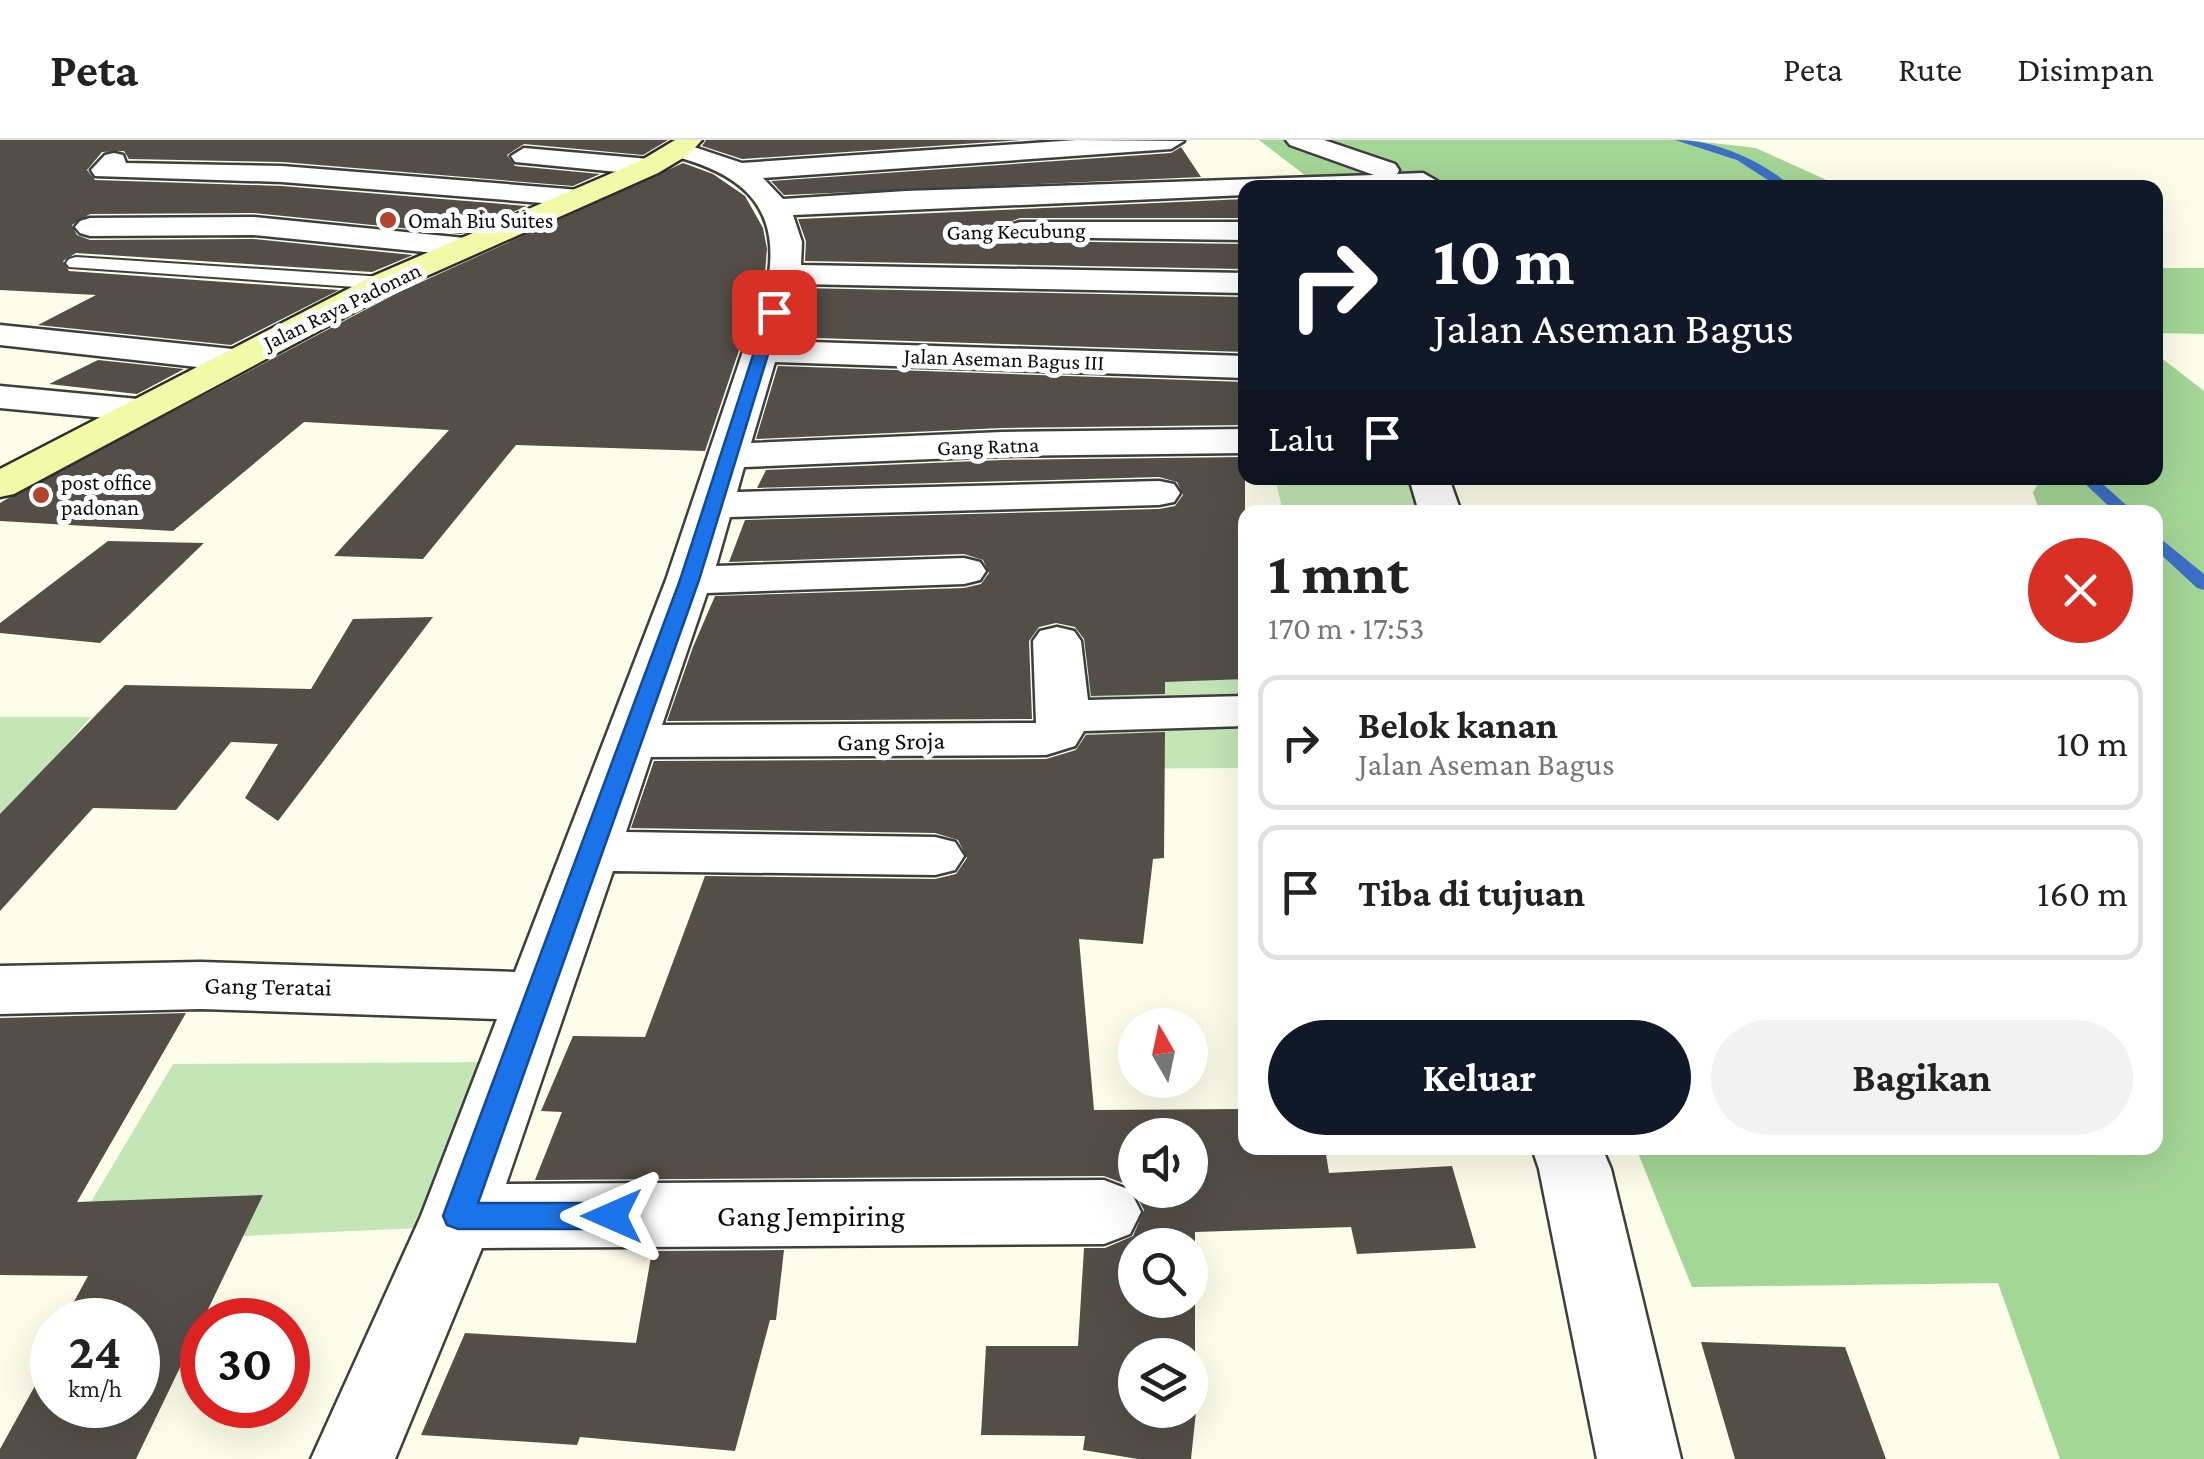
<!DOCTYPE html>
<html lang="id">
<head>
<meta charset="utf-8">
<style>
  :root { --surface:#fff; --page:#f2f2f2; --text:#222; --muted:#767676; --line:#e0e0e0; --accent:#111827 }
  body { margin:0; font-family:"Crimson Pro",serif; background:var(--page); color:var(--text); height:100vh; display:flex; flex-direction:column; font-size:38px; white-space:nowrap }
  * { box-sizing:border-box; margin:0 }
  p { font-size:32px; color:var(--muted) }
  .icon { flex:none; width:55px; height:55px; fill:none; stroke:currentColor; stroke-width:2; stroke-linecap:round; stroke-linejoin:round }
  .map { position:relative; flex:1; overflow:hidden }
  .drawer { position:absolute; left:1238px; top:365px; width:925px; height:650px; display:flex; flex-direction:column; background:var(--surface); border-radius:20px; box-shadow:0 10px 40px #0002 }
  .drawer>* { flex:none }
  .banner { position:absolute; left:1238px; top:40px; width:925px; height:305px; border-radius:20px; box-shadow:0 10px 40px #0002; background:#111827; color:#fff; overflow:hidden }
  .needle { width:65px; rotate:351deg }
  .buttons { position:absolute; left:1118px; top:868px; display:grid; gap:20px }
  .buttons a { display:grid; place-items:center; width:90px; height:90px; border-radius:50%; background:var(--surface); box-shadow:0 10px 40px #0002; font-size:50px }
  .speed { position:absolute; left:30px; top:1158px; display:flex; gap:20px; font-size:50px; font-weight:700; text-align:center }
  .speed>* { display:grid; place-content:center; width:130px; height:130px; border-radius:50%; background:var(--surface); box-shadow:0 10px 40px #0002; line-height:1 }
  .speed small { font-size:25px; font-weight:400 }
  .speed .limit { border:15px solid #d22; background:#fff; color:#111 }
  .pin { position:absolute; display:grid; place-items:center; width:85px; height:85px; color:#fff; margin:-42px; border-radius:20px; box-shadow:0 5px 15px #0006 }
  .me { position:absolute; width:110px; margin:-55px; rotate:270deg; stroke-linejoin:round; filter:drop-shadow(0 0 8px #0008) }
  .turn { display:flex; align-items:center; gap:35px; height:210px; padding:0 30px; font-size:45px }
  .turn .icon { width:130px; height:130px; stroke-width:2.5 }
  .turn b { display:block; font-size:70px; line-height:85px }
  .then { display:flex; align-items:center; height:95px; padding:0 30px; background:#0003; gap:20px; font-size:38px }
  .round { display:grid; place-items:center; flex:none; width:105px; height:105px; border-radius:52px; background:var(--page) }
  .summary { display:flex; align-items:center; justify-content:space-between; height:170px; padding:0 30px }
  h1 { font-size:60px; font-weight:700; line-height:75px }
  .primary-button { display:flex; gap:20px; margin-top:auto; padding:20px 30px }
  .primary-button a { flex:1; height:115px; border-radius:60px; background:var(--accent); color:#fff; font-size:40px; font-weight:700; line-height:115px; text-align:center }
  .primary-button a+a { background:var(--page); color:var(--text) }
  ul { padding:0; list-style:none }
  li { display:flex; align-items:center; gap:30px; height:135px; margin:0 20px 15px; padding:0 10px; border:5px solid var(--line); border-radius:20px }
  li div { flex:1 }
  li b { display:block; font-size:38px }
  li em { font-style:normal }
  header { display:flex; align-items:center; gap:60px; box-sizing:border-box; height:140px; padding:0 50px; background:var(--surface); border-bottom:2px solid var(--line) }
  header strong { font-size:48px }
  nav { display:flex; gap:55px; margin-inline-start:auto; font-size:35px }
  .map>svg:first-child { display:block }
  .green { fill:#c4e6b6 }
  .forest { fill:#a4d696 }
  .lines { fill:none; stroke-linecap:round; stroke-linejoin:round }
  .stream { fill:#3c70c6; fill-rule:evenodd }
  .building { fill:#534e48; fill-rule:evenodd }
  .service-casing { stroke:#3e3e3e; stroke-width:4 }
  .minor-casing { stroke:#3e3e3e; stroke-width:5 }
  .secondary-casing { stroke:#2d2d2d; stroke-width:5 }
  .service { fill:#fff; fill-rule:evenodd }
  .minor { fill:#fff; fill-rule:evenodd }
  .secondary { fill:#f1fba7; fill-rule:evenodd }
  .route { fill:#1a73e8; stroke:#114b97; stroke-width:2.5 }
  .poi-dot { fill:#b3432b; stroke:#fff; stroke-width:4 }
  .labels { text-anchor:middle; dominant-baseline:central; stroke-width:10; stroke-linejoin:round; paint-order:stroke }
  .far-poi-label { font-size:22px; fill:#0b0b0b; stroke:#fff; text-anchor:start }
  .far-street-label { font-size:22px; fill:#0b0b0b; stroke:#fff }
  .street-label { font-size:25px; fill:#0b0b0b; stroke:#fff }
  .near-street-label { font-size:30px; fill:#0b0b0b; stroke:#fff }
</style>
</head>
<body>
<header>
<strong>Peta</strong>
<nav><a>Peta</a><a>Rute</a><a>Disimpan</a></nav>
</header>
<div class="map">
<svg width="2204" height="1319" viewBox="0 0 2204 1319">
  <rect width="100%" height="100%" fill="#fdfee9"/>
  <path class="green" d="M1275 338H1434L1446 372H1283Z
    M1245 536V628L1073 629V537Z
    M0 577H91L0 680Z
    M489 922 420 1088 66 1104 173 924Z"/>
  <path class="forest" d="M1259 0H1687L1756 8 1842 47 1430 48 1314 42Z
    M2155 128H2204V194L2155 193Z
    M2155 213 2204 251V1319H2060L1998 1143 1692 1147 1636 1008H2155V372H2040L2033 353 2041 338H2155Z"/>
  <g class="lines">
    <path class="stream" d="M1675 0C1718 0 1761 21 1794 48H1780L1737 20Z
      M2079 338H2096L2134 372H2115Z
      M2155 394 2204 434V450L2197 448 2155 409Z"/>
  </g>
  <path class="building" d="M0 0H668L643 15 524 4 507 15 515 26 600 34 573 46 282 22 129 19 124 11 102 12 87 30 95 40 282 46 527 66 461 94 253 73 90 74 72 85 77 95 90 100 253 99 413 115 372 132 76 113 63 121 69 131 339 150 231 205 38 185 96 155 0 150Z
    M706 0H1021L742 19 702 6Z
    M1181 7 1201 37 784 55 771 41 1171 13Z
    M683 23 713 34 745 56 763 88 767 109 765 133 705 311 516 305 423 419 334 416 449 290 304 282 173 391 0 381V363L5 360 397 153Z
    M1245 59V78H1020L1007 83 1001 91 1010 101 1245 104V129L805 121 806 101 798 79Z
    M801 148 1245 157V212L786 197Z
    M98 220 184 229 137 254 49 244Z
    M778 226 1245 242V285L1002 288 756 299Z
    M1245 317V539L1165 542V554L1091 556 1084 499 1075 487 1056 483 1039 487 1029 501 1032 579 667 581 693 507 715 456 964 448 981 444 989 433 983 420 964 414 729 422 745 380 1159 369 1175 366 1183 355 1177 342 1159 337 757 348 766 330 1002 320Z
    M108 401 204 403 100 503 0 493V483Z
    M433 477 278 681 245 658 278 604 231 602 176 670 93 668 0 771V674L125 545 311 549 353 479Z
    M1165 592 1164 718 1153 719 1143 804 1079 799 1094 970 1245 969V1008H1325L1329 1033 1452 1026 1476 1108 1357 1114 1351 1087 1195 1092V1223L1201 1224 1191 1319H1138L1083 1310 1085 1296 981 1295 986 1206H1078L1084 1108H1105L1133 1096 1144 1070 1131 1046 1104 1036 535 1040 562 972 541 971 573 896 645 897 705 736 935 739 956 734 967 718 958 700 935 693 631 688 654 621 1046 619 1076 610 1086 595ZM1135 995H1190V1050H1135ZM1135 1105H1190V1160H1135ZM1135 1215H1190V1270H1135Z
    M186 873 77 1062 263 1055 136 1319H0V1309L52 1215V1265H138V1180H72L79 1167H71L88 1136 0 1135V878Z
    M784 1110 776 1180H770L735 1311 580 1297 577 1305 421 1295 465 1193 636 1203 652 1111Z
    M1701 1202 1845 1207 1886 1319H1735Z"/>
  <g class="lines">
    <g class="service-casing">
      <path id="service" d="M76 117 384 137 395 143 384 149 69 127 66 123 69 119Z"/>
    </g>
    <g class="minor-casing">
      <path id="minor" d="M1076 0 1184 1 1171 9 763 38 783 59 906 51 1374 35 1290 5 1286 0H1324L1395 24 1399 30 1397 34 1423 33 1437 41 1430 48H1245V55L793 75 802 102 801 125 1245 133V153L798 144 781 201 1245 216V238L775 222 751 303 1002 292 1245 289V313L1002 316 744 327 737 352 1159 341 1174 344 1180 353 1174 362 1159 365 730 377 716 426 964 418 980 422 986 431 980 440 964 444 707 453 662 585 1036 583 1033 501 1040 491 1057 487 1074 491 1081 501 1088 560 1245 556V586L1084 591 1075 606 1046 615 651 617 626 692 935 697 955 702 964 716 955 730 935 735 613 731 506 1044 1104 1040 1130 1050 1141 1072 1130 1094 1104 1104 482 1108 395 1319H311L421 1076 497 879 201 869 0 874V826L201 822 515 832 666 440 769 134C779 61 736 32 670 15L666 10 679 2 742 23Z
        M524 8 649 19 662 27 649 35 515 22 511 16Z
        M114 13 123 15 126 23 282 26 580 50 594 58 580 66 282 42 95 36 91 30 105 15Z
        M253 77 465 98 476 101 480 107 476 113 465 116 253 95 90 96 80 93 75 87 80 81 90 78Z
        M1020 82H1245V100L1010 97 1005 91 1010 85Z
        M0 185 233 209 245 213 251 220 245 227 233 231 0 205Z
        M0 246 138 259 151 262 157 270 151 278 138 281 0 268Z
        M1409 338H1449L1461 372H1419Z
        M1532 1008H1602L1611 1029 1681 1319H1597L1539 1029Z"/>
    </g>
    <g class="secondary-casing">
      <path id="secondary" d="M675 0H702L688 15 658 33 395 150 14 354 0 357V329L373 136 640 21Z"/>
    </g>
    <use href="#service" class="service"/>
    <use href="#minor" class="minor"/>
    <use href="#secondary" class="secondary"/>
  </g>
  <path class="route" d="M774 168 781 172 699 440 478 1063H612L623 1066 628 1076 623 1085 612 1089H458L447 1085 443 1076 680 440 767 172Z"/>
  <g class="poi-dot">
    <circle cx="388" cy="80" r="10"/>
    <circle cx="41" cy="355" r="10"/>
  </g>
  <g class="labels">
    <g class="far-poi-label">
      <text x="408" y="80">Omah Biu Suites</text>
      <text x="61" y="342">post office<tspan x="61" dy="25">padonan</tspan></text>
    </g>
    <g class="far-street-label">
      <text transform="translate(1016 91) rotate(-1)">Gang Kecubung</text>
      <text transform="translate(342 166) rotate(-26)">Jalan Raya Padonan</text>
      <text transform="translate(1004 219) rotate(2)">Jalan Aseman Bagus III</text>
      <text transform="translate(988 306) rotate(-2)">Gang Ratna</text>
    </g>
    <g class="street-label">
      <text transform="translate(891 601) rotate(-1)">Gang Sroja</text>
      <text transform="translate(268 846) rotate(1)">Gang Teratai</text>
    </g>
    <g class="near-street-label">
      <text x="811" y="1075">Gang Jempiring</text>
    </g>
  </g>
</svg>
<div class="buttons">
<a><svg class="needle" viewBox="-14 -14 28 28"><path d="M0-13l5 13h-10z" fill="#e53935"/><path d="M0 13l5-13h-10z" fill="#767676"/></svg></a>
<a><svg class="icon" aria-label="sound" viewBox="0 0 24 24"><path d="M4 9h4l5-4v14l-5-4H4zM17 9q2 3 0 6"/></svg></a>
<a><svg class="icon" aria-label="search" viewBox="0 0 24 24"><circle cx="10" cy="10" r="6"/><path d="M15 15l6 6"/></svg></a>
<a><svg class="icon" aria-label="layers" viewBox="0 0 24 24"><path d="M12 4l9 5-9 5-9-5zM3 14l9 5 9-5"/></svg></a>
</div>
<div class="speed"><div>24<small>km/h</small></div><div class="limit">30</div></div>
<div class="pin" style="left:774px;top:172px;background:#d93025"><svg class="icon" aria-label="arrive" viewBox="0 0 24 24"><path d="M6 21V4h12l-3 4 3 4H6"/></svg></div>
<svg class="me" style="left:612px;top:1076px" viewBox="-20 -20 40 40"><path d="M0-17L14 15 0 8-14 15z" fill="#1a73e8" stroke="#fff" stroke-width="4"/></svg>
<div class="banner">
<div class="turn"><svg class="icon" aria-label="right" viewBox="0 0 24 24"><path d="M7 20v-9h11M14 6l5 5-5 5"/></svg><div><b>10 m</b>Jalan Aseman Bagus</div></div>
<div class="then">Lalu<svg class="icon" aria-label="arrive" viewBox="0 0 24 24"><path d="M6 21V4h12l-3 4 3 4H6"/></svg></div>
</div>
<section class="drawer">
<div class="summary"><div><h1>1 mnt</h1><p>170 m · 17:53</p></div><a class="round" style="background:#d93025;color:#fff"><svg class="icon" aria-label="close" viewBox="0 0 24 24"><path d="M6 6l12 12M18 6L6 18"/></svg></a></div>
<ul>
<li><svg class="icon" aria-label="right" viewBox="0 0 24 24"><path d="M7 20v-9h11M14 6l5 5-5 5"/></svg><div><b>Belok kanan</b><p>Jalan Aseman Bagus</p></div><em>10 m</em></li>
<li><svg class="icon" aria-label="arrive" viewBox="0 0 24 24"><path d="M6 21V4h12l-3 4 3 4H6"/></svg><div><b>Tiba di tujuan</b></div><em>160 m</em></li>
</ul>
<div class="primary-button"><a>Keluar</a><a>Bagikan</a></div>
</section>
</div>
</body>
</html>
